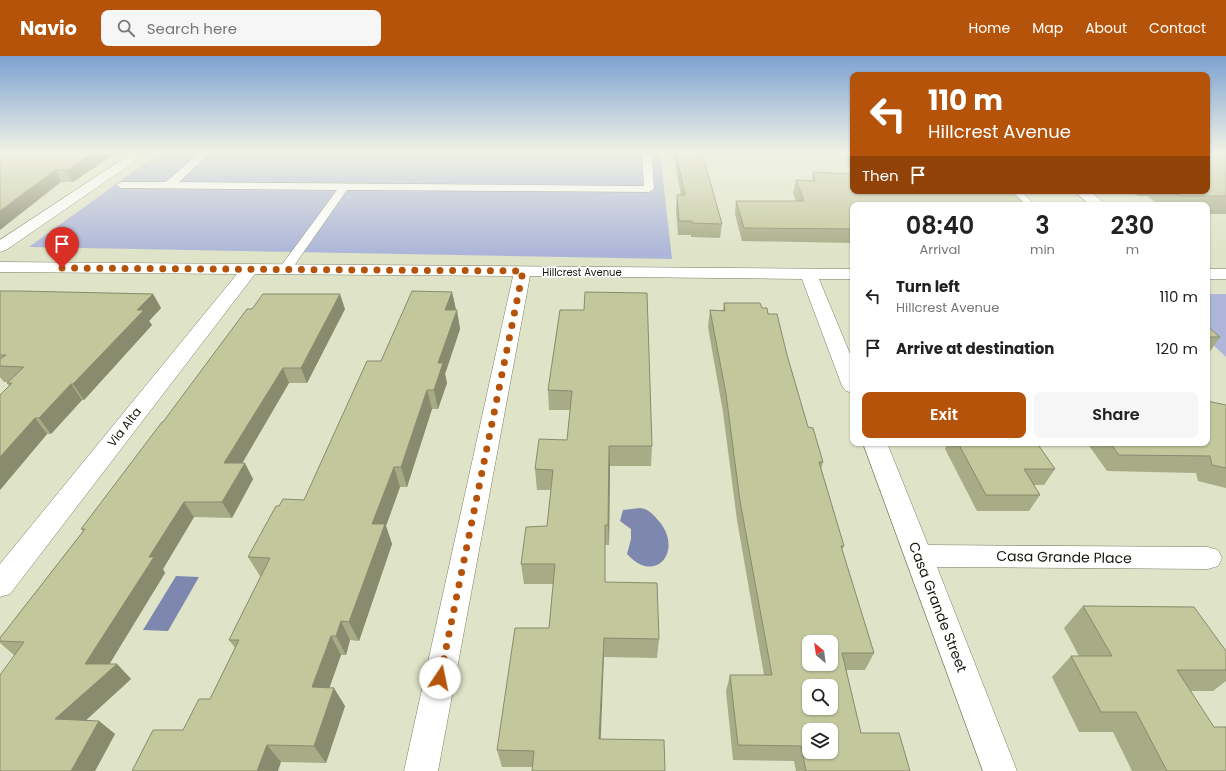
<!DOCTYPE html>
<html lang="en">
<head>
<meta charset="utf-8">
<style>
  :root { --surface:#fff; --page:#f6f6f6; --text:#222; --muted:#767676; --accent:#b45309 }
  body { margin:0; font-family:Poppins,sans-serif; background:var(--page); color:var(--text); height:100vh; display:flex; flex-direction:column; font-size:15px; white-space:nowrap }
  * { box-sizing:border-box; margin:0 }
  p { font-size:13px; color:var(--muted) }
  .icon { flex:none; width:22px; height:22px; fill:none; stroke:currentColor; stroke-width:2; stroke-linecap:round; stroke-linejoin:round }
  .map { position:relative; flex:1; overflow:hidden }
  .drawer { position:absolute; left:850px; top:146px; width:360px; height:244px; display:flex; flex-direction:column; background:var(--surface); border-radius:8px; box-shadow:0 1px 3px #0004 }
  .drawer>* { flex:none }
  .guide { position:absolute; left:850px; top:16px; width:360px; height:122px; border-radius:8px; box-shadow:0 1px 3px #0004; background:#b45309; color:#fff; overflow:hidden }
  .needle { width:26px; rotate:331deg }
  .fabs { position:absolute; left:802px; top:579px; display:grid; gap:8px }
  .fabs a { display:grid; place-items:center; width:36px; height:36px; border-radius:8px; background:var(--surface); box-shadow:0 1px 3px #0004; font-size:20px }
  .pin { position:absolute; display:grid; place-items:center; width:34px; height:34px; color:#fff; margin:-41px -17px; border-radius:50% 50% 50% 0; rotate:-45deg; box-shadow:0 0 4px #0007 }
  .pin .icon { rotate:45deg }
  .me { position:absolute; width:44px; margin:-22px; rotate:11deg; stroke-linejoin:round; filter:drop-shadow(0 0 3px #0008) }
  .turn { display:flex; align-items:center; gap:14px; height:84px; padding:0 12px; font-size:18px }
  .turn .icon { width:52px; height:52px; stroke-width:2.5 }
  .turn b { display:block; font-size:28px; line-height:34px }
  .then { display:flex; align-items:center; height:38px; padding:0 12px; background:#0003; gap:8px; font-size:15px }
  .eta { display:flex; justify-content:space-evenly; align-items:center; height:68px; text-align:center }
  .eta b { font-size:24px; font-weight:600; line-height:28px }
  .primary-button { display:flex; gap:8px; margin-top:auto; padding:8px 12px }
  .primary-button a { flex:1; height:46px; border-radius:8px; background:var(--accent); color:#fff; font-size:16px; font-weight:600; line-height:46px; text-align:center }
  .primary-button a+a { background:var(--page); color:var(--text) }
  ul { padding:0; list-style:none }
  li { display:flex; align-items:center; gap:12px; height:52px; padding:0 12px }
  li div { flex:1 }
  li b { display:block; font-size:15px }
  li em { font-style:normal }
  header { display:flex; align-items:center; gap:24px; box-sizing:border-box; height:56px; padding:0 20px; background:var(--accent); color:#fff }
  header strong { font-size:19px }
  nav { display:flex; gap:22px; margin-inline-start:auto; font-size:14px }
  .search { width:280px; height:36px; background:var(--page); display:flex; align-items:center; gap:10px; box-sizing:border-box; padding:0 14px; border-radius:8px; color:var(--muted); font-size:15px }
  .map>svg:first-child { display:block }
  .green { fill:#adb6d9 }
  .water { fill:#7e88ae }
  .lines { fill:none; stroke-linecap:round; stroke-linejoin:round }
  .service-casing { stroke:#7c7f66; stroke-width:1 }
  .minor-casing { stroke:#7c7f66; stroke-width:1 }
  .service { fill:#fff; fill-rule:evenodd }
  .minor { fill:#fff; fill-rule:evenodd }
  .wall { fill:#a7ab86 }
  .shaded-wall { fill:#888b6d }
  .building { fill:#c2c79c; stroke:#888b6d; fill-rule:evenodd }
  .route { stroke:#b45309; stroke-width:7; stroke-dasharray:0 12.6 }
  .labels { text-anchor:middle; dominant-baseline:central; stroke-width:3.5; stroke-linejoin:round; paint-order:stroke }
  .far-street-label { font-size:10px; fill:#191a10; stroke:#fff }
  .street-label { font-size:12px; fill:#191a10; stroke:#fff }
  .near-street-label { font-size:14px; fill:#191a10; stroke:#fff }
</style>
</head>
<body>
<header>
<strong>Navio</strong>
<div class="search"><svg class="icon" aria-label="search" viewBox="0 0 24 24"><circle cx="10" cy="10" r="6"/><path d="M15 15l6 6"/></svg>Search here</div>
<nav><a>Home</a><a>Map</a><a>About</a><a>Contact</a></nav>
</header>
<div class="map">
<svg width="1226" height="715" viewBox="0 0 1226 715">
  <rect width="100%" height="100%" fill="#dfe3c7"/>
  <path class="green" d="M159 97H660L672 203 29 191Z
    M1207 238H1226V301L1207 283Z"/>
  <path class="water" d="M640 452C648 453 652 457 657 463 685 492 657 531 627 498L631 483V473L620 465 623 454Z
    M176 520 199 521 168 575 143 574Z"/>
  <g class="lines">
    <g class="service-casing">
      <path id="service" d="M199 97H210L179 126 644 130 642 97H652L654 133 649 136 347 134 289 217H279L278 214 337 134 121 132 116 129 121 126H166Z
        M1003 135 1022 136 1035 149H1023L1014 140 1004 137Z"/>
    </g>
    <g class="minor-casing">
      <path id="minor" d="M132 97H147L6 194 0 196V184Z
        M1074 135H1090L1106 149H1090Z
        M0 206 853 213V223H819L853 305V337L846 335 842 330 802 223 530 220 438 715H404L513 220 255 218 10 538 0 541V508L237 218 0 216Z
        M1207 213H1226V223H1207Z
        M863 387H887L928 489 1208 491 1218 494 1222 502 1218 510 1208 513 937 511 1017 715H983Z"/>
    </g>
    <use href="#service" class="service"/>
    <use href="#minor" class="minor"/>
  </g>
  <path class="wall" d="M0 97H116L73 126H61Z
    M673 97H702L722 168 720 182 691 181V179H678L676 153 677 139H681Z
    M843 97H853V187L742 185 735 158 736 145H796L793 137 796 124 812 125 813 116 852 118Z
    M1226 97V158H1207V149H1159L1147 140H1138L1132 135H1207Z
    M0 235 153 238 161 252 149 265 152 269 84 344H82L51 378H47L0 434V339L9 330 7 327 8 326H4L0 321Z
    M452 236 456 254 460 273 445 318 447 327 438 353H432L407 431H400L386 470 392 488 359 585 350 584 346 599H341L329 632 345 650 326 707 281 706 183 674 210 643 235 592 229 584 261 520H260L248 501 279 450 304 444 381 305Z
    M724 247 762 252 768 258 787 299 808 371 823 406 821 413 844 490 842 494 874 597 865 614H846L861 677 910 715H796L794 705 733 704 726 635 730 619H764L737 464 723 356 708 271 710 254H723Z
    M345 253 307 327H289L242 407 253 423 232 462 194 461 163 513 165 517 109 608H117L131 623 86 664 99 665 115 678 95 715 14 599 0 587V582L83 475 81 473 163 366Z
    M560 254 652 390 651 410H610L609 489H605V526L659 583 657 602 604 601 532 711H502L497 694 549 572 553 528H524L521 508 547 470 551 434H537L535 413 567 384 570 354H549L548 334Z
    M1207 270 1220 281 1209 297H1207Z
    M1226 349V432L1198 425 1196 417 1107 415 1087 387H1207Z
    M945 387H1037L1055 413 1044 429H1034L1040 439 1029 455H977L945 393 946 390Z
    M1083 550 1226 595V625L1213 635H1191L1226 715H1132L1113 676H1079L1052 621 1071 600H1079L1064 572Z"/>
  <path class="shaded-wall" d="M93 97H116L73 126 67 114Z
    M55 114 61 126 0 174V155Z
    M452 236 456 254H445Z
    M153 238 161 252 149 265 152 269 84 344 73 328 137 254Z
    M340 238 345 253 307 327 301 312Z
    M457 254 460 273 445 318 447 327 438 353 434 334 438 307Z
    M283 312 289 327 233 423 224 407Z
    M71 328 82 344 51 378 39 362Z
    M427 334 432 353 407 431 401 411Z
    M35 362 47 378 0 434V401Z
    M609 390 610 410 609 489 608 469Z
    M245 407 253 423 232 462 222 446Z
    M394 411 400 431 386 470 392 488 359 585 349 566 372 468Z
    M184 446 194 461 163 513 165 517 101 622 85 608 149 501Z
    M341 565 350 584 346 599 336 580Z
    M331 580 341 599 323 650 312 631Z
    M604 582V601L600 700 599 683Z
    M117 608 131 623 72 677 55 663Z
    M334 632 345 650 326 707 314 690Z
    M99 665 115 678 95 715H71Z
    M267 689 281 706 278 715H257Z"/>
  <path class="building" d="M0 97H93L67 114H55L0 155Z
    M676 97H702L722 168 692 167V165H679L677 139H685Z
    M1207 97H1226V140H1181L1175 135H1207Z
    M813 116 853 118V135H1011L1026 149H853V173L744 172 736 145H804L796 124 815 125Z
    M0 235H19L153 238 137 254H144L73 328H71L39 362H35L0 401V339L12 327H7L24 311 0 310V303L6 299H0Z
    M412 235 452 236 445 254H457L438 307H443L434 334H427L401 411H394L372 468H385L349 566 341 565 336 580H331L312 631 334 632 314 690 267 689 257 715H132L153 674H183L199 643H210L239 584H229L270 502 248 501 276 450H279L283 443 304 444 367 305H381Z
    M585 236 647 237 652 390H609L608 469H605V526L657 527 659 583 604 582 599 683 664 684 665 715H532L534 695 497 694 515 572H549L555 508H521L526 471 547 470 553 414 535 413 539 383 567 384 572 335 548 334 560 254H584Z
    M263 238H340L301 312H283L224 407H245L222 446H184L149 501H154L85 608H117L55 663 99 665 71 715H0V619L24 586 0 585V582L85 473H81L162 366H163L247 253H252Z
    M724 247H760L762 252H767L768 258H777L787 299 808 371 813 372 823 406H819L844 490H841L874 597H842L861 677H899L910 715H806L801 690 738 689 730 619H772L740 445 726 338 710 254 725 255ZM809 586H831V608H809ZM809 630H831V652H809ZM809 674H831V696H809Z
    M1207 270 1220 281H1207Z
    M1207 345 1226 349V412L1212 409 1210 400 1119 399 1110 387H1207Z
    M958 387H1037L1055 413H1024L1040 439H986Z
    M1083 550 1194 551 1226 595V614H1177L1214 671H1226V715H1167L1136 656H1101L1071 600H1112Z"/>
  <linearGradient id="sky" x2="0" y2="1"><stop stop-color="#7da2d1"/><stop offset="0.49" stop-color="#f1f2e6"/><stop offset="1" stop-color="#f1f2e6" stop-opacity="0"/></linearGradient>
  <rect width="1226" height="197" fill="url(#sky)"/>
  <g class="lines">
    <path class="route" d="M62 212 523 215 440 622"/>
  </g>
  <g class="labels">
    <g class="far-street-label">
      <text x="582" y="216">Hillcrest Avenue</text>
    </g>
    <g class="street-label">
      <text transform="translate(124 371) rotate(-52)">Via Alta</text>
    </g>
    <g class="near-street-label">
      <text transform="translate(1064 501) rotate(1)">Casa Grande Place</text>
      <text transform="translate(938 551) rotate(69)">Casa Grande Street</text>
    </g>
  </g>
</svg>
<div class="fabs">
<a><svg class="needle" viewBox="-14 -14 28 28"><path d="M0-13l5 13h-10z" fill="#e53935"/><path d="M0 13l5-13h-10z" fill="#767676"/></svg></a>
<a><svg class="icon" aria-label="search" viewBox="0 0 24 24"><circle cx="10" cy="10" r="6"/><path d="M15 15l6 6"/></svg></a>
<a><svg class="icon" aria-label="layers" viewBox="0 0 24 24"><path d="M12 4l9 5-9 5-9-5zM3 14l9 5 9-5"/></svg></a>
</div>
<div class="pin" style="left:62px;top:212px;background:#d93025"><svg class="icon" aria-label="arrive" viewBox="0 0 24 24"><path d="M6 21V4h12l-3 4 3 4H6"/></svg></div>
<svg class="me" style="left:440px;top:622px" viewBox="-20 -20 40 40"><circle r="19" fill="#fff"/><path d="M0-13L10 11 0 6-10 11z" fill="#b45309"/></svg>
<div class="guide">
<div class="turn"><svg class="icon" aria-label="left" viewBox="0 0 24 24"><path d="M17 20v-9H6M10 6l-5 5 5 5"/></svg><div><b>110 m</b>Hillcrest Avenue</div></div>
<div class="then">Then<svg class="icon" aria-label="arrive" viewBox="0 0 24 24"><path d="M6 21V4h12l-3 4 3 4H6"/></svg></div>
</div>
<section class="drawer">
<div class="eta">
<div><b>08:40</b><p>Arrival</p></div>
<div><b>3</b><p>min</p></div>
<div><b>230</b><p>m</p></div>
</div>
<ul>
<li><svg class="icon" aria-label="left" viewBox="0 0 24 24"><path d="M17 20v-9H6M10 6l-5 5 5 5"/></svg><div><b>Turn left</b><p>Hillcrest Avenue</p></div><em>110 m</em></li>
<li><svg class="icon" aria-label="arrive" viewBox="0 0 24 24"><path d="M6 21V4h12l-3 4 3 4H6"/></svg><div><b>Arrive at destination</b></div><em>120 m</em></li>
</ul>
<div class="primary-button"><a>Exit</a><a>Share</a></div>
</section>
</div>
</body>
</html>
